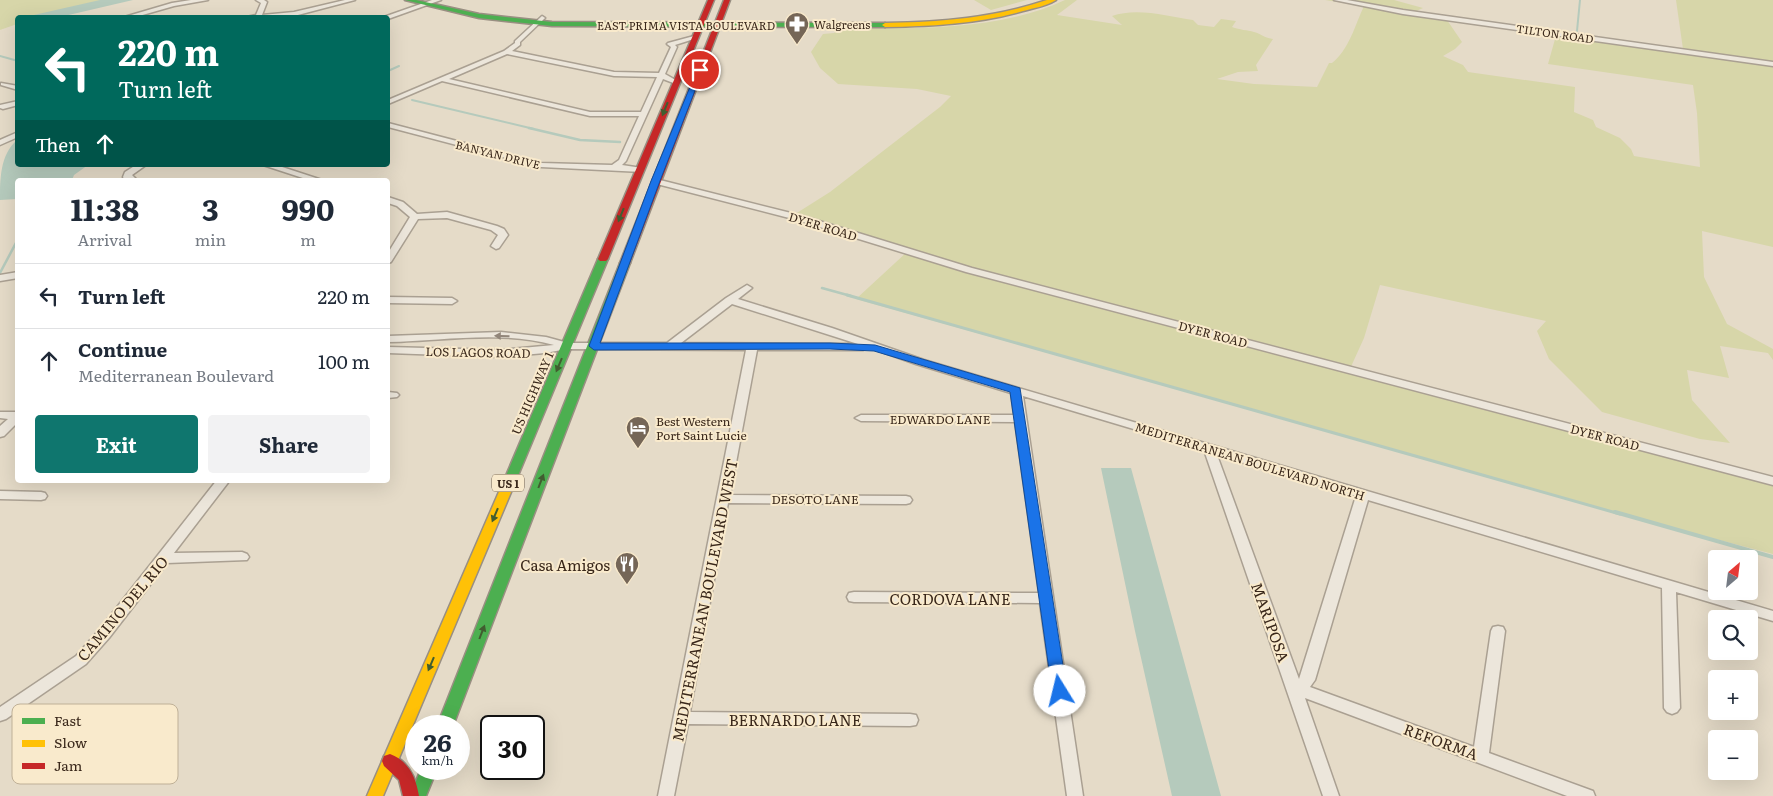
<!DOCTYPE html>
<html lang="en">
<head>
<meta charset="utf-8">
<style>
  :root { --surface:#fff; --page:#f2f2f3; --text:#1f2937; --muted:#747a83; --line:#e0e1e3; --accent:#0f766e }
  body { margin:0; font-family:Literata,serif; background:var(--page); color:var(--text); height:100vh; display:flex; flex-direction:column; font-size:19px; white-space:nowrap }
  * { box-sizing:border-box; margin:0 }
  p { font-size:16px; color:var(--muted) }
  .icon { flex:none; width:28px; height:28px; fill:none; stroke:currentColor; stroke-width:2; stroke-linecap:round; stroke-linejoin:round }
  .map { position:relative; flex:1; overflow:hidden }
  .panel { position:absolute; left:15px; top:178px; width:375px; height:305px; display:flex; flex-direction:column; background:var(--surface); border-radius:5px; box-shadow:0 5px 20px #0002 }
  .panel>* { flex:none }
  .guide { position:absolute; left:15px; top:15px; width:375px; height:152px; border-radius:5px; box-shadow:0 5px 20px #0002; background:#00695c; color:#fff; overflow:hidden }
  .needle { width:32px; rotate:28deg }
  .fabs { position:absolute; left:1708px; top:550px; display:grid; gap:10px }
  .fabs a { display:grid; place-items:center; width:50px; height:50px; border-radius:5px; background:var(--surface); box-shadow:0 5px 20px #0002; font-size:25px }
  .speed { position:absolute; left:405px; top:715px; display:flex; gap:10px; font-size:25px; font-weight:700; text-align:center }
  .speed>* { display:grid; place-content:center; width:65px; height:65px; border-radius:50%; background:var(--surface); box-shadow:0 5px 20px #0002; line-height:1 }
  .speed small { font-size:12px; font-weight:400 }
  .speed .limit { border:2px solid #111; border-radius:8px; background:#fff; color:#111 }
  .pin { position:absolute; display:grid; place-items:center; width:42px; height:42px; color:#fff; margin:-21px; border:2px solid #fff; border-radius:50%; box-shadow:0 1px 5px #0007 }
  .me { position:absolute; width:55px; margin:-28px; rotate:351deg; stroke-linejoin:round; filter:drop-shadow(0 0 4px #0008) }
  .turn { display:flex; align-items:center; gap:18px; height:105px; padding:0 20px; font-size:22px }
  .turn .icon { width:65px; height:65px; stroke-width:2.5 }
  .turn b { display:block; font-size:35px; line-height:42px }
  .then { display:flex; align-items:center; height:48px; padding:0 20px; background:#0003; gap:10px; font-size:19px }
  .eta { display:flex; justify-content:space-evenly; align-items:center; height:85px; text-align:center }
  .eta b { font-size:30px; font-weight:700; line-height:35px }
  .button { display:flex; gap:10px; margin-top:auto; padding:10px 20px }
  .button a { flex:1; height:58px; border-radius:5px; background:var(--accent); color:#fff; font-size:20px; font-weight:700; line-height:58px; text-align:center }
  .button a+a { background:var(--page); color:var(--text) }
  ul { padding:0; list-style:none }
  li { display:flex; align-items:center; gap:15px; height:65px; padding:0 20px; border-top:1px solid var(--line) }
  li div { flex:1 }
  li b { display:block; font-size:19px }
  li em { font-style:normal }
  .map>svg:first-child { display:block }
  .green { fill:#d7d6a9 }
  .water { fill:#b5cabc }
  .lines { fill:none; stroke-linecap:round; stroke-linejoin:round }
  .stream-far3 { stroke:#b5cabc; stroke-width:2 }
  .stream-far2 { stroke:#b5cabc; stroke-width:2.5 }
  .stream-far1 { stroke:#b5cabc; stroke-width:3 }
  .stream { stroke:#b5cabc; stroke-width:4 }
  .street-casing { stroke:#aaa092; stroke-width:3 }
  .fast-casing { stroke:#998f82; stroke-width:3 }
  .slow-casing { stroke:#998f82; stroke-width:3 }
  .jam-casing { stroke:#998f82; stroke-width:3 }
  .street { fill:#ece6db; fill-rule:evenodd }
  .fast { fill:#4caf50; fill-rule:evenodd }
  .slow { fill:#ffc107; fill-rule:evenodd }
  .jam { fill:#c62828; fill-rule:evenodd }
  .oneway { fill:#415d30 }
  .oneway2 { fill:#92867a }
  .route { fill:#1a73e8; stroke:#114b97 }
  .labels { text-anchor:middle; dominant-baseline:central; stroke-width:4; stroke-linejoin:round; paint-order:stroke }
  .far-poi-label { font-size:11px; fill:#39271a; stroke:#f9eacc; text-anchor:start }
  .far-street-label { font-size:11px; fill:#39271a; stroke:#f9eacc }
  .shield { fill:#f9eacc; stroke:#73624f; stroke-width:1 }
  .shield-label { font-size:11px; font-weight:bold; fill:#39271a }
  .street-label { font-size:12px; fill:#39271a; stroke:#f9eacc }
  .poi-label { font-size:12px; fill:#39271a; stroke:#f9eacc; text-anchor:start }
  .near-poi-label { font-size:15px; fill:#39271a; stroke:#f9eacc; text-anchor:end }
  .near-street-label { font-size:15px; fill:#39271a; stroke:#f9eacc }
  .key { fill:#f9eacc; stroke:#bfb097; stroke-width:1 }
  .key-label { font-size:14px; fill:#39271a }
</style>
</head>
<body>
<div class="map">
<svg width="1773" height="796" viewBox="0 0 1773 796">
  <rect width="100%" height="100%" fill="#e5dbc8"/>
  <path class="green" d="M0 0H108L39 17 18 18 17 24 0 30Z
    M974 0H1027L991 10Z
    M1065 0H1077L1057 15 1122 25 1112 16C1136 7 1168 16 1193 20L1198 25 1214 27 1221 19 1236 21 1232 27C1240 30 1247 30 1254 32 1262 34 1264 38 1273 39L1256 65 1258 71 1238 72 1217 79 1254 84 1317 87 1329 63H1332C1349 50 1355 25 1364 6L1325 0H1394L1423 8 1414 12 1447 20 1462 42 1455 49 1443 56 1463 65 1468 72 1575 87 1574 112 1593 120 1596 127 1620 138 1631 149 1634 156 1700 167 1697 113 1693 85 1548 64 1557 32 1683 49 1676 0H1773V247L1702 231 1704 277 1727 324 1773 349V360L1768 353 1720 346 1729 378 1687 370 1692 400 1730 443 1700 439 1602 412 1549 359 1537 331 1546 321 1380 285 1364 338 1349 371 1773 479V554L1677 529 856 299 908 251 792 216 830 192 940 107 951 96 917 89 838 84 820 68 811 52 823 34 834 33 837 31 833 28C910 28 994 33 1065 0Z"/>
  <path class="water" d="M100 0H133L60 17H25Z
    M17 140 18 165H88L74 175 72 180H18L17 199 0 200C0 179 0 155 17 140Z
    M1101 468H1131L1221 796H1172L1135 631Z"/>
  <g class="lines">
    <path class="stream-far3" d="M1577 31 1580 0
      M0 56 18 61
      M388 71 399 66
      M412 100 534 129"/>
    <path class="stream-far2" d="M529 128 580 140 620 142
      M0 273 18 239
      M822 288 851 296"/>
    <path class="stream-far1" d="M847 295 1620 514"/>
    <path class="stream" d="M1615 512 1773 557"/>
    <g class="street-casing">
      <path id="street" d="M191 0H208L174 6 132 18H121L172 3Z
        M256 0H264L267 2 262 15 294 12 345 0H355L294 16 242 18 256 15 261 3Z
        M432 0H441L388 19 381 18Z
        M1334 0H1347L1403 10 1773 62V66L1403 14Z
        M542 16 545 18 544 19 520 42V45L512 51 614 72 659 73 671 47 667 44 668 43 694 36 697 38 675 45 677 47 665 74 679 82 676 84 663 79 626 161 622 165 642 168V172L541 167 388 127V123L541 163 612 165 619 160 639 116H590L442 81 388 104V100L504 51 515 43V41ZM507 54 614 76 657 77 641 112H590L449 79Z
        M1 83 18 86V90L1 85Z
        M18 101V105L3 109 0 108V105Z
        M18 132V137L0 145V140Z
        M136 165H146L132 175 137 180 124 179 123 177 125 172Z
        M263 165H276L322 180H309Z
        M653 179H656L803 216 972 268 1773 477V485L966 272 797 220 653 183Z
        M388 197 403 202 417 214 447 212 497 226 504 229 508 235 499 248 496 249 491 246 498 235 491 230 447 218 418 219 391 262 388 263V253L410 217 397 206 388 203Z
        M18 272V278L0 281V275Z
        M747 285 752 288 738 299 832 328 924 360 1773 611V621L1676 592 1680 708 1677 712 1672 714 1667 712 1664 708 1662 588 1368 500 1315 680 1310 687 1474 747 1491 631 1493 627 1498 626 1503 627 1505 631 1489 753 1593 791 1595 796H1567L1305 698 1339 796H1323L1204 450 1023 396 1083 796H1067L1040 603 854 602 849 601 847 597 849 593 854 592 1039 593 1015 422 861 421 855 418 861 415H1014L1011 393 916 364 868 347 863 350H757L730 495 906 496 910 497 912 500 910 503 906 504 728 503 690 712 910 714 916 715 918 720 916 725 910 726 688 724 674 796H658L746 350 567 349 545 353 500 357 388 353V347L500 350 554 345C501 330 442 341 388 342V336L501 332 546 337 568 343H667L726 298ZM732 304 858 344 681 343ZM1217 455 1356 496 1299 679Z
        M388 297 452 298 457 301 452 304 388 303Z
        M388 392 397 393 399 395 397 397 388 398Z
        M0 412H18V422L4 436 0 437V426L8 419 0 418Z
        M217 480H230L174 553 242 552 247 554 249 557 247 560 167 563 109 638 86 664 6 719 0 721V707L76 656 99 630Z
        M0 491 41 492 45 493 47 496 45 499 41 500 0 499Z"/>
    </g>
    <g class="fast-casing">
      <path id="fast" d="M405 0H416L479 14 552 22 885 23 888 25 885 27 552 26 479 18Z
        M603 256 608 259 517 478 511 482 507 481 505 478 598 259Z
        M625 260 630 263 453 726H437L620 263Z
        M421 769H437L426 796H410Z"/>
    </g>
    <g class="slow-casing">
      <path id="slow" d="M1047 0H1056C1047 6 1034 8 1023 11 978 24 932 26 885 27L882 25 885 23C940 22 994 18 1047 0Z
        M511 474 517 478 383 796H367L505 478Z"/>
    </g>
    <g class="jam-casing">
      <path id="jam" d="M708 0H714L608 259 606 261H600L598 259Z
        M724 0H730L630 263 625 266 622 265 620 263Z
        M390 754C409 761 416 778 419 796H403L399 780 384 766 382 761 384 756Z"/>
    </g>
    <use href="#street" class="street"/>
    <use href="#fast" class="fast"/>
    <use href="#slow" class="slow"/>
    <use href="#jam" class="jam"/>
  </g>
  <defs><path id="oneway-solid" d="M-6-.8H1V-3.2L6.5 0L1 3.2V.8H-6Z" transform="scale(1.25)"/></defs>
  <g class="oneway">
    <use href="#oneway-solid" transform="translate(665 109) rotate(112)"/>
    <use href="#oneway-solid" transform="translate(621 215) rotate(112)"/>
    <use href="#oneway-solid" transform="translate(559 365) rotate(113)"/>
    <use href="#oneway-solid" transform="translate(541 481) rotate(-69)"/>
    <use href="#oneway-solid" transform="translate(495 515) rotate(113)"/>
    <use href="#oneway-solid" transform="translate(482 632) rotate(-69)"/>
    <use href="#oneway-solid" transform="translate(431 664) rotate(113)"/>
  </g>
  <use class="oneway2" href="#oneway-solid" transform="translate(502 336) rotate(-178)"/>
  <path class="route" d="M700 68 703 70 660 181 600 343H830L875 345 1020 388 1067 691 1065 695 1060 697 1054 695 1052 691 1010 392 874 351 830 349 594 350 589 346 651 181 697 70Z"/>
  <defs>
    <g id="pharmacy-pin" transform="scale(1.25)"><path d="M0 17L-7.5 6A9.5 9.5 0 1 1 7.5 6Z" fill="#756657" stroke="#f9eacc"/><path d="M-2-6h4v4h4v4h-4v4h-4v-4h-4v-4h4Z" fill="#fff"/></g>
    <g id="hotel-pin" transform="scale(1.25)"><path d="M0 17L-7.5 6A9.5 9.5 0 1 1 7.5 6Z" fill="#756657" stroke="#f9eacc"/><path d="M-6-4.5h1.5V1H6V5H4.5V3h-9V5H-6ZM-4 0a1.8 1.8 0 1 1 3.6 0ZM.5 0V-2.5h3Q6-2.5 6 0Z" fill="#fff"/></g>
    <g id="restaurant-pin" transform="scale(1.25)"><path d="M0 17L-7.5 6A9.5 9.5 0 1 1 7.5 6Z" fill="#756657" stroke="#f9eacc"/><path d="M-5-6h1v4h1v-4h1v4h1v-4h1v5L-1.5 .5V6h-2V.5L-5-1ZM5-6V6H3V1.5H1.5Q1.5-4 5-6Z" fill="#fff"/></g>
  </defs>
  <g fill-rule="evenodd">
    <use href="#pharmacy-pin" x="797" y="24"/>
    <use href="#hotel-pin" x="638" y="428"/>
    <use href="#restaurant-pin" x="627" y="564"/>
  </g>
  <g class="labels">
    <g class="far-poi-label">
      <text x="814" y="24">Walgreens</text>
    </g>
    <g class="far-street-label">
      <text x="686" y="25">EAST PRIMA VISTA BOULEVARD</text>
      <text transform="translate(1555 33) rotate(8)">TILTON ROAD</text>
      <text transform="translate(498 154) rotate(14)">BANYAN DRIVE</text>
    </g>
    <rect class="shield" x="492" y="474.5" width="32" height="17" rx="4"/>
    <g class="shield-label">
      <text x="508" y="483">US 1</text>
    </g>
    <g class="street-label">
      <text transform="translate(823 226) rotate(17)">DYER ROAD</text>
      <text transform="translate(1213 334) rotate(15)">DYER ROAD</text>
      <text transform="translate(478 352) rotate(1)">LOS LAGOS ROAD</text>
      <text transform="translate(532 393) rotate(-67)">US HIGHWAY 1</text>
      <text x="940" y="419">EDWARDO LANE</text>
      <text transform="translate(1605 437) rotate(15)">DYER ROAD</text>
      <text transform="translate(1250 461) rotate(17)">MEDITERRANEAN BOULEVARD NORTH</text>
      <text x="815" y="499">DESOTO LANE</text>
    </g>
    <g class="poi-label">
      <text x="656" y="421">Best Western<tspan x="656" dy="14">Port Saint Lucie</tspan></text>
    </g>
    <g class="near-poi-label">
      <text x="610" y="564">Casa Amigos</text>
    </g>
    <g class="near-street-label">
      <text x="950" y="598">CORDOVA LANE</text>
      <text transform="translate(704 600) rotate(-79)">MEDITERRANEAN BOULEVARD WEST</text>
      <text transform="translate(122 608) rotate(-50)">CAMINO DEL RIO</text>
      <text transform="translate(1271 622) rotate(70)">MARIPOSA</text>
      <text x="795" y="719">BERNARDO LANE</text>
      <text transform="translate(1441 741) rotate(20)">REFORMA</text>
    </g>
  </g>
  <rect x="12" y="704" width="166" height="80" rx="8" class="key"/>
  <rect x="22" y="718" width="23" height="6" fill="#4caf50"/>
  <rect x="22" y="740" width="23" height="7" fill="#ffc107"/>
  <rect x="22" y="763" width="23" height="6" fill="#c62828"/>
  <g class="key-label">
    <text x="54" y="726">Fast</text>
    <text x="54" y="748">Slow</text>
    <text x="54" y="771">Jam</text>
  </g>
</svg>
<div class="fabs">
<a><svg class="needle" viewBox="-14 -14 28 28"><path d="M0-13l5 13h-10z" fill="#e53935"/><path d="M0 13l5-13h-10z" fill="#747a83"/></svg></a>
<a><svg class="icon" aria-label="search" viewBox="0 0 24 24"><circle cx="10" cy="10" r="6"/><path d="M15 15l6 6"/></svg></a>
<a>+</a>
<a>−</a>
</div>
<div class="speed"><div>26<small>km/h</small></div><div class="limit">30</div></div>
<div class="pin" style="left:700px;top:70px;background:#d93025"><svg class="icon" aria-label="arrive" viewBox="0 0 24 24"><path d="M6 21V4h12l-3 4 3 4H6"/></svg></div>
<svg class="me" style="left:1060px;top:691px" viewBox="-20 -20 40 40"><circle r="19" fill="#fff"/><path d="M0-13L10 11 0 6-10 11z" fill="#1a73e8"/></svg>
<div class="guide">
<div class="turn"><svg class="icon" aria-label="left" viewBox="0 0 24 24"><path d="M17 20v-9H6M10 6l-5 5 5 5"/></svg><div><b>220 m</b>Turn left</div></div>
<div class="then">Then<svg class="icon" aria-label="ahead" viewBox="0 0 24 24"><path d="M12 20V5M6 11l6-6 6 6"/></svg></div>
</div>
<section class="panel">
<div class="eta">
<div><b>11:38</b><p>Arrival</p></div>
<div><b>3</b><p>min</p></div>
<div><b>990</b><p>m</p></div>
</div>
<ul>
<li><svg class="icon" aria-label="left" viewBox="0 0 24 24"><path d="M17 20v-9H6M10 6l-5 5 5 5"/></svg><div><b>Turn left</b></div><em>220 m</em></li>
<li><svg class="icon" aria-label="ahead" viewBox="0 0 24 24"><path d="M12 20V5M6 11l6-6 6 6"/></svg><div><b>Continue</b><p>Mediterranean Boulevard</p></div><em>100 m</em></li>
</ul>
<div class="button"><a>Exit</a><a>Share</a></div>
</section>
</div>
</body>
</html>
